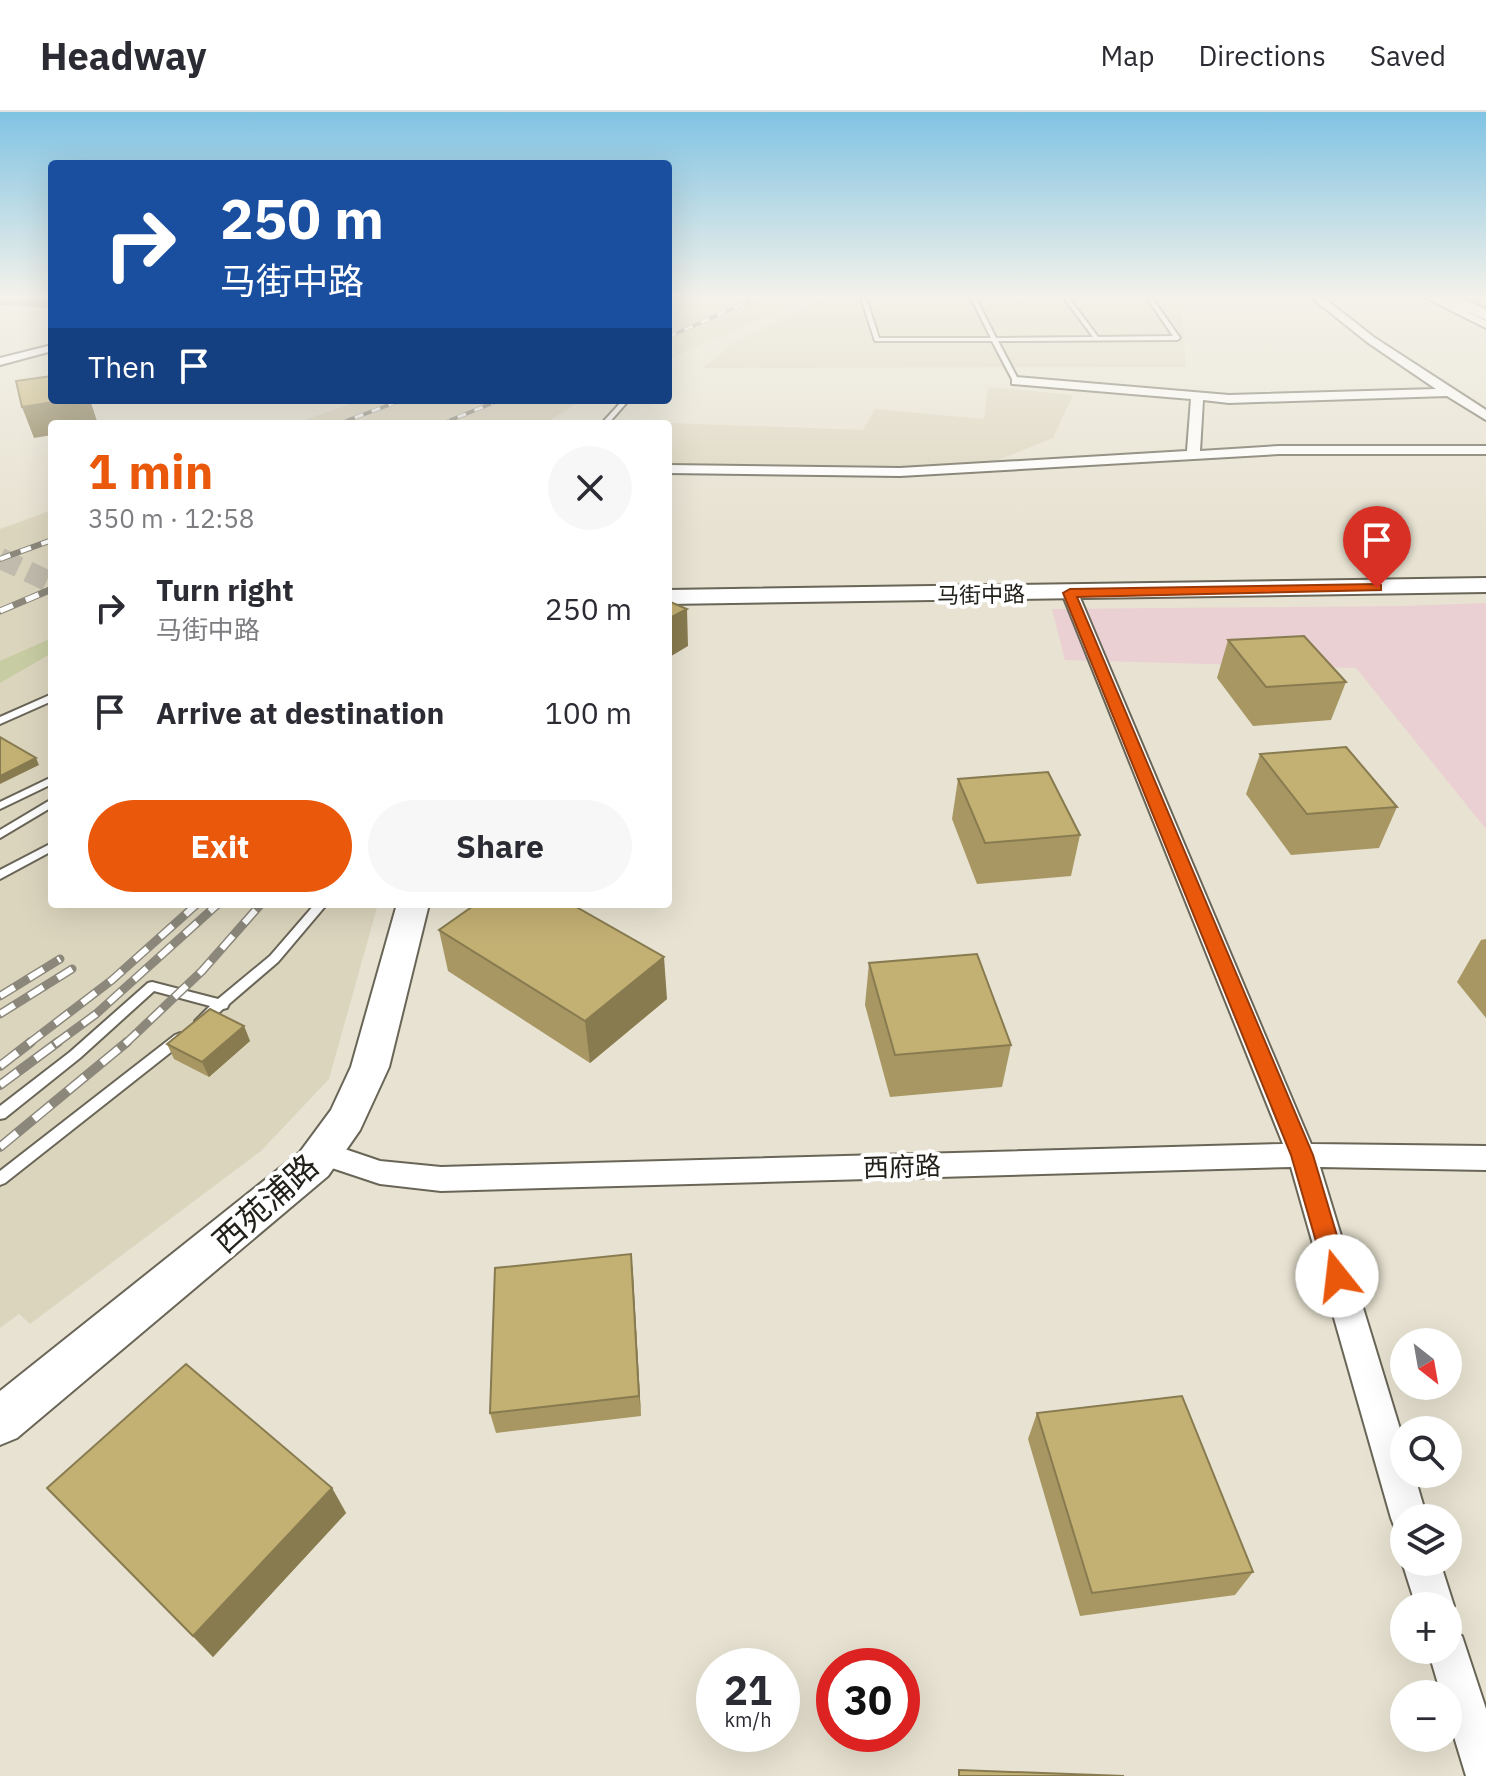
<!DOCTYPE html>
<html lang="en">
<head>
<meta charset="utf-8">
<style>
  :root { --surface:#fff; --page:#f7f7f7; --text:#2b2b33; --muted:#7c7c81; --line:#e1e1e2; --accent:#ea580c }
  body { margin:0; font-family:"IBM Plex Sans","Noto Sans SC",sans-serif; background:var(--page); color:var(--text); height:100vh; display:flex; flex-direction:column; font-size:30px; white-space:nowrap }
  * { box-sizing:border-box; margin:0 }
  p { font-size:26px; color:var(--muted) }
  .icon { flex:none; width:44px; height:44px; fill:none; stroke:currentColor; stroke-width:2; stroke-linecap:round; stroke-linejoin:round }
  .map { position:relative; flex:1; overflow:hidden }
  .drawer { position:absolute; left:48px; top:308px; width:624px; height:488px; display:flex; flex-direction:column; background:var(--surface); border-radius:8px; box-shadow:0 8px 32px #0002 }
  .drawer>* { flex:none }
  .guide { position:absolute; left:48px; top:48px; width:624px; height:244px; border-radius:8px; box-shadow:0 8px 32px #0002; background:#1a4fa0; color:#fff; overflow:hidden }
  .needle { width:52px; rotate:149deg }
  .controls { position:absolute; left:1390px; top:1216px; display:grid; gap:16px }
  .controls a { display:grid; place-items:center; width:72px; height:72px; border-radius:50%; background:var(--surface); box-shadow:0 8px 32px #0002; font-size:40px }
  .speed { position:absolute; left:696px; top:1536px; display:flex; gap:16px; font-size:40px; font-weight:700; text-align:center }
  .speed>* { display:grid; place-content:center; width:104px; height:104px; border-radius:50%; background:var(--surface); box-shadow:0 8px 32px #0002; line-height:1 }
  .speed small { font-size:20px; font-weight:400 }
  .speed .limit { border:12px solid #d22; background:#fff; color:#111 }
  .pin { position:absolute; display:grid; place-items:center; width:68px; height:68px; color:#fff; margin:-82px -34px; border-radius:50% 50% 50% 0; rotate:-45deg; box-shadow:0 0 8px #0007 }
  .pin .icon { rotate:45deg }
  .me { position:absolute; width:88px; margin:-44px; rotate:344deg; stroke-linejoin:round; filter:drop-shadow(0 0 6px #0008) }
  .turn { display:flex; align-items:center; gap:28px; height:168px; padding:0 40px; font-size:36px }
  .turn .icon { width:104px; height:104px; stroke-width:2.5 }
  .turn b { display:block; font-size:56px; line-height:68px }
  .then { display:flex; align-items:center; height:76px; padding:0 40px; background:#0003; gap:16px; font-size:30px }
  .round { display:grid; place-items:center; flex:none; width:84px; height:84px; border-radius:42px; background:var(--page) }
  .headline { display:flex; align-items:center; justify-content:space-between; height:136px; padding:0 40px }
  h1 { font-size:48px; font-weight:700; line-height:60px; color:var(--accent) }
  .primary-button { display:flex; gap:16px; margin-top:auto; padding:16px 40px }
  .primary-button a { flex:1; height:92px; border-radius:48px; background:var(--accent); color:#fff; font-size:32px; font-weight:700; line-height:92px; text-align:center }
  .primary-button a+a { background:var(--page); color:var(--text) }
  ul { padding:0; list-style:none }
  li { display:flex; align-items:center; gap:24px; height:104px; padding:0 40px }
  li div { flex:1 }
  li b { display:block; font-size:30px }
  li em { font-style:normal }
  header { display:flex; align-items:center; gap:48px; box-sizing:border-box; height:112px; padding:0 40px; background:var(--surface); border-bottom:2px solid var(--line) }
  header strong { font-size:38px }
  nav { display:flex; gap:44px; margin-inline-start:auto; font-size:28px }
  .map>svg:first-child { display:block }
  .built { fill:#dcd5be }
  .education { fill:#ebd0d3 }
  .green { fill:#c7cca3 }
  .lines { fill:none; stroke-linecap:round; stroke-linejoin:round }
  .secondary-tunnel { stroke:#c0bbac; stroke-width:21; stroke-dasharray:21 10; stroke-linecap:butt }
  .lane-casing { stroke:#696557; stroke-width:4 }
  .street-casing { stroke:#696557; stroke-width:4 }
  .secondary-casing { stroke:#696557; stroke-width:4 }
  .primary-casing { stroke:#696557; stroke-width:4 }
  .lane { fill:#fff; fill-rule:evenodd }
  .street { fill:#fff; fill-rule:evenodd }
  .secondary { fill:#fff; fill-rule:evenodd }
  .primary { fill:#fff; fill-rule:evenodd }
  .rail-far4-casing { stroke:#8b877b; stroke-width:4 }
  .rail-far3-casing { stroke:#8b877b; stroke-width:6 }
  .rail-far2-casing { stroke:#8b877b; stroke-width:7 }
  .rail-far1-casing { stroke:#8b877b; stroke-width:9 }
  .rail-casing { stroke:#8b877b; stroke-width:10 }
  .rail-far4 { stroke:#fff; stroke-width:3; stroke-dasharray:9; stroke-linecap:butt }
  .rail-far3 { stroke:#fff; stroke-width:4; stroke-dasharray:11; stroke-linecap:butt }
  .rail-far2 { stroke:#fff; stroke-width:5; stroke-dasharray:14; stroke-linecap:butt }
  .rail-far1 { stroke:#fff; stroke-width:6; stroke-dasharray:17; stroke-linecap:butt }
  .rail { stroke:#fff; stroke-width:7; stroke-dasharray:22; stroke-linecap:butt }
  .wall { fill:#a89763 }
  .shaded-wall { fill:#887b50 }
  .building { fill:#c3b073; stroke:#887b50; stroke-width:2 }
  .route { fill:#ea580c; stroke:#983908; stroke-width:2 }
  .labels { text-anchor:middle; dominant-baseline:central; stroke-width:8; stroke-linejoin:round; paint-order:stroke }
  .far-street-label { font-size:22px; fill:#22201a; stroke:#fff }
  .street-label { font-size:26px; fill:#22201a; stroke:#fff }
  .near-street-label { font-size:32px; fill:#22201a; stroke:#fff }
</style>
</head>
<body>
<header>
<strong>Headway</strong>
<nav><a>Map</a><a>Directions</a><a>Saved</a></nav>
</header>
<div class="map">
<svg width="1486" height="1664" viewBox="0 0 1486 1664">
  <rect width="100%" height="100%" fill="#e7e2d1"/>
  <path class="built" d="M668 186H808L810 187 668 247Z
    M823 186H1181L1186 255 703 256 733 231Z
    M988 275 1073 283 1053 326 988 352 889 357 668 355V312H641L643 310 863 318 875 297 984 307Z
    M362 288H582L544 312H293Z
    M52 398V792H378L329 967 261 1039 30 1212 19 1202 0 1216V417Z"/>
  <path class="education" d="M1486 491V717L1356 556 1065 548 1052 497 1402 494Z"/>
  <path class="green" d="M52 526V541L0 571V549Z"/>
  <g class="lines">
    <path class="secondary-tunnel" d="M0 446 52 471"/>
    <g class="lane-casing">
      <path id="lane" d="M861 186H866L879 226H991L971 186H976L996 226 1093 225 1064 186H1069L1098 225 1173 224 1147 186H1152L1180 226 1177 228 998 229 1019 269 1016 271 1013 269 992 229H875Z
        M623 288H629L608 312H601Z
        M52 582V589L0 612V605Z
        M52 665V672L0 697V690Z
        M52 687V695L0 726V718Z
        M52 731V739L0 767V758Z
        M315 792H327L278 850 229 892 227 896 223 897 206 912H196L195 909 210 894 154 879 80 946 5 1006 0 1007V994L70 940 148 871 152 870 218 887 270 844Z
        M180 921 185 923 187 926 185 929 5 1071 0 1073V1059L175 923Z"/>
    </g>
    <g class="street-casing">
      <path id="street" d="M1312 186H1324L1375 226 1486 298V308L1447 284 1229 291 1203 288 1200 339 1279 334H1486V342H1279L900 364 668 361V353L900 356 1187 339 1191 287 1012 272V266L1016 265 1229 283 1436 277 1367 230Z
        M1426 186H1440L1486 209V216Z
        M52 233V239L0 253V246Z
        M1070 476 1078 481 1311 1032 1486 1034V1058L1320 1055 1404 1330V1362H1414L1427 1406H1404V1422L1396 1419 1391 1406 1291 1055 441 1079 380 1072 311 1049 307 1041 311 1033 321 1029 380 1049 441 1055 1283 1032 1062 481Z
        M1404 1446V1450H1440L1454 1494 1448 1507V1494H1416L1402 1450Z
        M1448 1518 1462 1524 1486 1597V1664H1466L1448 1605V1582H1441L1428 1538H1448Z"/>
    </g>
    <g class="secondary-casing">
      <path id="secondary" d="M1486 466V480L668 492V478Z
        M397 792H429L389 955 360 1018 328 1064 17 1326 0 1333V1279L300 1040 331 998 351 955Z"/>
    </g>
    <g class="primary-casing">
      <path id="primary" d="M1439 186H1462L1486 197V208Z"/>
    </g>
    <use href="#lane" class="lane"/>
    <use href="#street" class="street"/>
    <use href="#secondary" class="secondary"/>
    <use href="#primary" class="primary"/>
    <g class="rail-far4-casing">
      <path id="rail-far4" d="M668 192 683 186
        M668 225 757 186
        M338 312 402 288
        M441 312 500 288"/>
    </g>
    <g class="rail-far3-casing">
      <path id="rail-far3" d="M0 447 52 428"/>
    </g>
    <g class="rail-far2-casing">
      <path id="rail-far2" d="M0 499 52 477"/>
    </g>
    <g class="rail-far1-casing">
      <path id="rail-far1" d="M0 884 60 847
        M0 902 72 857
        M28 932 112 868 197 792
        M55 932 96 902 218 792
        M125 932 202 859 261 792"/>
    </g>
    <g class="rail-casing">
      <path id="rail" d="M0 954 31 930
        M0 973 58 930
        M0 1035 127 930"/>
    </g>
    <use href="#rail-far4" class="rail-far4"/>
    <use href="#rail-far3" class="rail-far3"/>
    <use href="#rail-far2" class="rail-far2"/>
    <use href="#rail-far1" class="rail-far1"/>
    <use href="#rail" class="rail"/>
  </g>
  <path class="wall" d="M0 186H52V196L0 193Z
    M1228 528 1346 570 1331 608 1253 614 1217 566Z
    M1260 642 1397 695 1379 736 1291 743 1246 682Z
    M958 667 1080 723 1071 764 977 772 952 707Z
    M439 818 667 887 590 951 448 859Z
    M1486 827V906L1457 870 1481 828Z
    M869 851 1011 933 1002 975 890 985 865 893Z
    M244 914 250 929 209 965 174 947 167 932Z
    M631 1142 633 1163 641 1304 496 1321 490 1301Z
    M1037 1301 1253 1460 1235 1483 1080 1504 1028 1327Z
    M47 1376H332L346 1401 213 1545Z"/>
  <path class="shaded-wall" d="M67 288H90L98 312H52V323L34 326 22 295Z
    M687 497 688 534 668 546V507Z
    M36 646 39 653 0 672V664Z
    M664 845 667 887 590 951 585 909Z
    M244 914 250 929 209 965 202 950Z
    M631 1142 633 1163 641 1304 639 1284Z
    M332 1376 346 1401 213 1545 193 1524Z"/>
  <path class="building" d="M52 264V288H67L22 295 16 269Z
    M668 489 687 497 668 507Z
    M1304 524 1346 570 1266 575 1228 528Z
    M0 625 36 646 0 664Z
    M1346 635 1397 695 1307 702 1260 642Z
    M1048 660 1080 723 985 731 958 667Z
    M476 792H571L664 845 585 909 439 818Z
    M977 842 1011 933 895 943 869 851Z
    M210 897 244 914 202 950 167 932Z
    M631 1142 639 1284 490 1301 495 1156Z
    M186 1252 332 1376 193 1524 47 1376Z
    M1182 1284 1253 1460 1092 1481 1037 1301Z
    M959 1658 1124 1664H959Z"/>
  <linearGradient id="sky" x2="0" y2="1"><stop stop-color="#80c3e3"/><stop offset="0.44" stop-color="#f4f2ea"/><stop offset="1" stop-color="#f4f2ea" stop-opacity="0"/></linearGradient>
  <rect width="1486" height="419" fill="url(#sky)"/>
  <path class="route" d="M1377 472 1381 473V478L1077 485 1313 1043 1349 1164 1346 1171 1337 1174 1329 1171 1326 1164 1291 1043 1063 481 1070 477Z"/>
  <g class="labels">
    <g class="far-street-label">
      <text transform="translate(981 482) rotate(-1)">马街中路</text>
    </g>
    <g class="street-label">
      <text transform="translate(902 1054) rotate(-2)">西府路</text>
    </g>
    <g class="near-street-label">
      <text transform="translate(265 1091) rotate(-42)">西苑浦路</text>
    </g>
  </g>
</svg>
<div class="controls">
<a><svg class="needle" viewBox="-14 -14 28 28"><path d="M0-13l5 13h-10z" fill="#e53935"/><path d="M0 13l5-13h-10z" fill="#7c7c81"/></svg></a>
<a><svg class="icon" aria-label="search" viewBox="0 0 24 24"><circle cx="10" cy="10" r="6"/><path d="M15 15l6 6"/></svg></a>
<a><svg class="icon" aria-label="layers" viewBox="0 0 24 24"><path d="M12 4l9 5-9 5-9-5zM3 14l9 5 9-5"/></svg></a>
<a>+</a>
<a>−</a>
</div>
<div class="speed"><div>21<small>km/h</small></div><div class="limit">30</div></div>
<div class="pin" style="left:1377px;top:476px;background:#d93025"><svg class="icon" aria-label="arrive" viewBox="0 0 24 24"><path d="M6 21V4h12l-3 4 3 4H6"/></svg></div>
<svg class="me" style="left:1337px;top:1164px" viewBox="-20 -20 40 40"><circle r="19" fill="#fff"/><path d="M0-13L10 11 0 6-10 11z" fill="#ea580c"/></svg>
<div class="guide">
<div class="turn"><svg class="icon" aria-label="right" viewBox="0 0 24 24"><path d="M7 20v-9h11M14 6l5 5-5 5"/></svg><div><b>250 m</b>马街中路</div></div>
<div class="then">Then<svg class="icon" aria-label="arrive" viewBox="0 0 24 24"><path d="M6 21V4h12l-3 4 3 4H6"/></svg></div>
</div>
<section class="drawer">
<div class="headline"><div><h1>1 min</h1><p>350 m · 12:58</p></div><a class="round"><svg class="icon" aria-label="close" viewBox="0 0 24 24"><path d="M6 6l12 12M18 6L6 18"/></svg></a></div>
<ul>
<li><svg class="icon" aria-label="right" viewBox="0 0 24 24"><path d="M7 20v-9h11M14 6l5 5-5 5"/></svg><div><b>Turn right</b><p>马街中路</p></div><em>250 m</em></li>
<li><svg class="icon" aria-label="arrive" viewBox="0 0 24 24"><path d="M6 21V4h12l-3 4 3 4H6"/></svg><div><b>Arrive at destination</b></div><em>100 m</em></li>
</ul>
<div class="primary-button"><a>Exit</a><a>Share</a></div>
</section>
</div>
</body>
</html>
